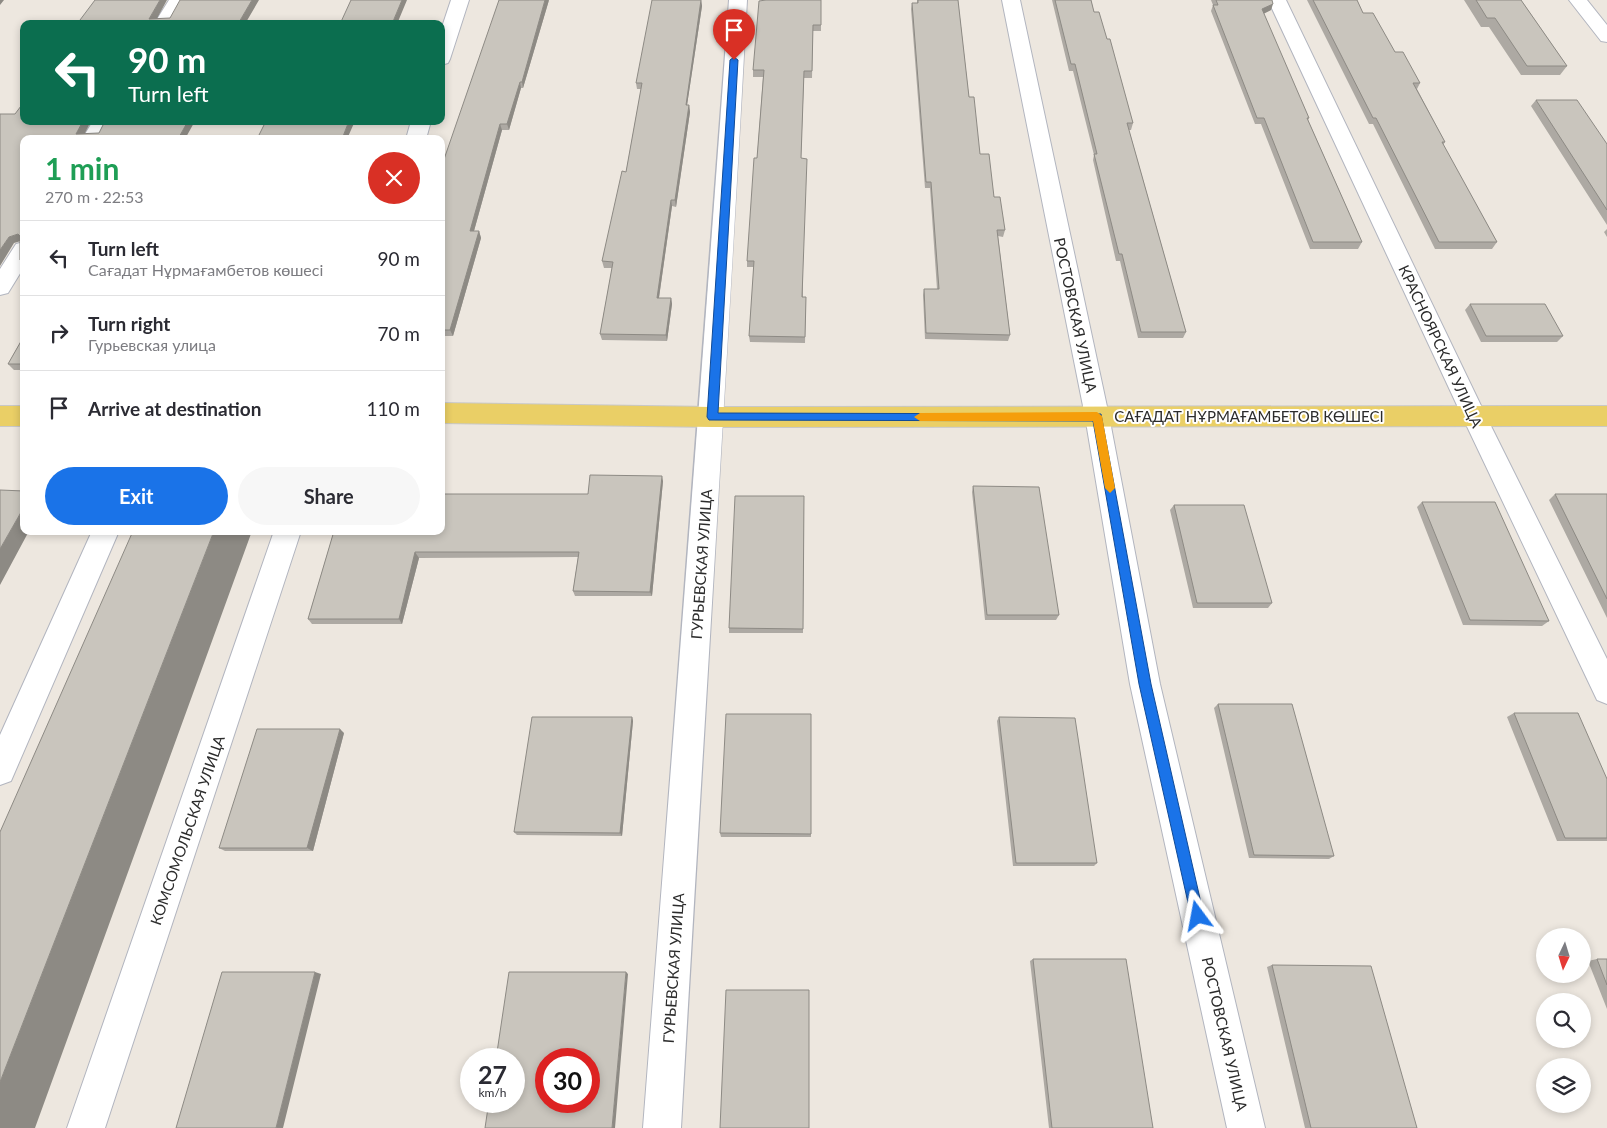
<!DOCTYPE html>
<html lang="en">
<head>
<meta charset="utf-8">
<style>
  :root { --surface:#fff; --page:#f7f7f7; --text:#2b2b33; --muted:#7c7c81; --line:#e1e1e2; --accent:#1a73e8 }
  body { margin:0; font-family:Lato,sans-serif; background:var(--page); color:var(--text); height:100vh; display:flex; flex-direction:column; font-size:19px; white-space:nowrap }
  * { box-sizing:border-box; margin:0 }
  p { font-size:16px; color:var(--muted) }
  .icon { flex:none; width:28px; height:28px; fill:none; stroke:currentColor; stroke-width:2; stroke-linecap:round; stroke-linejoin:round }
  .map { position:relative; flex:1; overflow:hidden }
  .panel { position:absolute; left:20px; top:135px; width:425px; height:400px; display:flex; flex-direction:column; background:var(--surface); border-radius:10px; box-shadow:0 2px 8px #0003 }
  .panel>* { flex:none }
  .guide { position:absolute; left:20px; top:20px; width:425px; height:105px; border-radius:10px; box-shadow:0 2px 8px #0003; background:#0b6e4f; color:#fff; overflow:hidden }
  .needle { width:32px; rotate:184deg }
  .tools { position:absolute; left:1536px; top:928px; display:grid; gap:10px }
  .tools a { display:grid; place-items:center; width:55px; height:55px; border-radius:50%; background:var(--surface); box-shadow:0 2px 8px #0003; font-size:25px }
  .speed { position:absolute; left:460px; top:1048px; display:flex; gap:10px; font-size:25px; font-weight:700; text-align:center }
  .speed>* { display:grid; place-content:center; width:65px; height:65px; border-radius:50%; background:var(--surface); box-shadow:0 2px 8px #0003; line-height:1 }
  .speed small { font-size:12px; font-weight:400 }
  .speed .limit { border:8px solid #d22; background:#fff; color:#111 }
  .pin { position:absolute; display:grid; place-items:center; width:42px; height:42px; color:#fff; margin:-51px -21px; border-radius:50% 50% 50% 0; rotate:-45deg; box-shadow:0 0 5px #0007 }
  .pin .icon { rotate:45deg }
  .me { position:absolute; width:55px; margin:-28px; rotate:347deg; stroke-linejoin:round; filter:drop-shadow(0 0 4px #0008) }
  .turn { display:flex; align-items:center; gap:18px; height:105px; padding:0 25px; font-size:22px }
  .turn .icon { width:65px; height:65px; stroke-width:2.5 }
  .turn b { display:block; font-size:35px; line-height:42px }
  .round { display:grid; place-items:center; flex:none; width:52px; height:52px; border-radius:26px; background:var(--page) }
  .headline { display:flex; align-items:center; justify-content:space-between; height:85px; padding:0 25px }
  h1 { font-size:30px; font-weight:700; line-height:38px; color:#1e9e55 }
  .button { display:flex; gap:10px; margin-top:auto; padding:10px 25px }
  .button a { flex:1; height:58px; border-radius:30px; background:var(--accent); color:#fff; font-size:20px; font-weight:700; line-height:58px; text-align:center }
  .button a+a { background:var(--page); color:var(--text) }
  ul { padding:0; list-style:none }
  li { display:flex; align-items:center; gap:15px; height:75px; padding:0 25px; border-top:1px solid var(--line) }
  li div { flex:1 }
  li b { display:block; font-size:19px }
  li em { font-style:normal }
  .map>svg:first-child { display:block }
  .lines { fill:none; stroke-linecap:round; stroke-linejoin:round }
  .minor-casing { stroke:#b2b5bf; stroke-width:2 }
  .major-casing { stroke:#c8c8c8; stroke-width:2 }
  .minor { fill:#fff; fill-rule:evenodd }
  .major { fill:#eacf66; fill-rule:evenodd }
  .wall { fill:#ada9a3 }
  .shaded-wall { fill:#8d8a84 }
  .building { fill:#c9c5bd; stroke:#8d8a84; fill-rule:evenodd }
  .route { fill:#1a73e8; stroke:#114b97 }
  .slow { fill:#f59e0b }
  .labels { text-anchor:middle; dominant-baseline:central; stroke-width:4; stroke-linejoin:round; paint-order:stroke }
  .street-label { font-size:15px; fill:#2c2c2c; stroke:#fff }
</style>
</head>
<body>
<div class="map">
<svg width="1607" height="1128" viewBox="0 0 1607 1128">
  <rect width="100%" height="100%" fill="#ede7df"/>
  <g class="lines">
    <g class="minor-casing">
      <path id="minor" d="M169 0H187L172 24H154Z
        M451 0H469L450 59 448 63 441 65V30Z
        M729 0H747C727 376 702 752 681 1128H643C672 752 702 376 729 0Z
        M1002 0H1020L1109 416 1160 684 1265 1128H1227L1130 684 1085 416Z
        M1268 0H1286L1486 416 1607 659V704L1597 700 1462 416Z
        M1569 0H1587L1607 25V42L1601 41Z
        M93 121H113L102 139H82Z
        M411 121H431L426 139H406Z
        M24 242V267L8 293 0 295V269L16 244Z
        M92 531H119L11 781 0 785V735Z
        M274 531H301L105 1128H67Z"/>
    </g>
    <g class="major-casing">
      <path id="major" d="M441 403 712 407 1607 406V426L712 427 441 423Z
        M0 406H24V426H0Z"/>
    </g>
    <use href="#minor" class="minor"/>
    <use href="#major" class="major"/>
  </g>
  <path class="wall" d="M549 0 523 88H521L509 130H502L474 231H479L481 238 453 336H441V168Z
    M701 0 702 6 687 105H689L690 112 676 207 672 206 659 298H671L672 304 667 341 602 340 600 334 612 268H604L602 261 626 172 641 89H637L636 83Z
    M821 0V31H813L812 78H804L801 158 803 297H806L805 343 750 342 749 336 754 267H747V261L757 158 763 77H753V70Z
    M917 0H958L969 97 980 154 1005 230 1003 237 998 236 1010 335 1008 341 925 339 923 295 924 289H937L930 188H925L911 9 912 3H917Z
    M1052 0H1091L1094 12 1107 39 1133 123 1131 130H1129L1186 332 1183 338H1138L1120 261H1116L1093 160 1094 155 1073 71H1069Z
    M1211 0H1272L1271 10 1263 14 1309 118 1308 120 1362 242 1358 249H1310L1261 124H1255L1211 11 1213 5Z
    M1307 0H1357L1363 13 1420 83 1417 89 1445 142 1443 145 1497 242 1492 249H1435L1373 124H1369Z
    M1464 0H1521L1567 66 1560 75H1521L1489 27H1481Z
    M1536 100 1607 144V225L1531 106Z
    M1607 229V237L1604 232Z
    M1470 304 1563 336 1557 342H1481L1465 310Z
    M24 336V370H14L8 364Z
    M663 481 652 596H575L573 591 578 557 419 558 402 624H312L308 619 334 531 588 494Z
    M973 486 1059 615 1056 620H985L972 492Z
    M1555 494H1607V618L1549 500Z
    M804 496 803 633H729V628Z
    M1422 502 1549 621 1542 626 1463 625 1417 507Z
    M1174 505 1272 603 1268 608H1193L1170 510Z
    M1218 704 1334 856 1329 859 1249 858 1214 708Z
    M1514 713 1607 779V841H1557L1507 717Z
    M811 714V837H721L720 833Z
    M632 717 633 721 622 836 517 835 514 832Z
    M999 717 1097 863 1094 866H1013L997 721Z
    M344 733 313 851H225L219 848Z
    M1033 959 1153 1128H1049L1030 961Z
    M1597 959H1607V1009L1588 961Z
    M1272 965 1417 1128H1305L1267 967Z"/>
  <path class="shaded-wall" d="M0 0H4L0 5Z
    M160 0H167L154 24 149 19Z
    M252 0H259L245 24H238Z
    M402 0H407L397 24H392Z
    M545 0H549L523 88 522 82Z
    M701 0 702 6 686 112V105Z
    M1273 4 1271 10 1259 16 1262 9Z
    M520 82 521 88 509 130 507 124Z
    M689 105 690 112 676 207 675 200Z
    M83 121H91L82 139 76 134Z
    M188 121H195L185 139H178Z
    M349 121H355L347 139H342Z
    M500 124 502 130 472 238 470 231Z
    M671 200 672 206 658 304 657 298Z
    M479 231 481 238 453 336 450 330Z
    M18 234 24 240 14 243 0 266V250L9 237Z
    M671 298 672 304 667 341 666 335Z
    M662 476 663 481 652 596 650 592Z
    M24 507V531H29L0 585V549Z
    M214 531H252L35 1128H0V1082Z
    M415 552 419 558 402 624 399 619Z
    M632 717 633 721 622 836 620 833Z
    M340 729 344 733 313 851 307 848Z
    M315 972 321 974 283 1128H276Z
    M626 972 628 974 615 1128H612Z"/>
  <path class="building" d="M95 0H160L149 19 170 18 180 0H252L238 24H77Z
    M351 0H402L392 24H340Z
    M499 0H545L522 82H520L507 124H500L470 231H479L450 330H441V168Z
    M652 0H701L686 105H689L675 200H671L657 298H671L666 335 600 334 613 262 602 261 622 171 626 172 642 83H636Z
    M766 0H821V25H813L812 71H804L801 158 807 159 802 297H806L805 337 749 336 754 261H747L754 158H757L764 70H753L759 1Z
    M918 0H958L969 97H974L980 154H989L994 197H1000L1005 230H997L1010 335 926 333 924 289H939L931 182H926L912 3H918Z
    M1055 0H1091L1094 12H1099L1107 39H1110L1133 123H1127L1186 332H1141L1122 254H1119L1094 154H1097L1075 64H1071Z
    M1216 0H1272L1273 4 1262 9 1309 118H1307L1362 242H1313L1264 118H1257L1213 5H1218Z
    M1313 0H1357L1363 13H1373L1395 52H1403L1420 83H1413L1445 142H1442L1497 242H1439L1376 118H1373Z
    M1476 0H1521L1567 66H1527L1495 18H1487Z
    M1536 100H1577L1607 144V210Z
    M24 102V121H83L76 134 99 133 105 121H188L178 139H24V260H20V236L18 234 9 237 0 250V114H15Z
    M266 121H349L342 139H257Z
    M1470 304H1545L1563 336H1486Z
    M24 336V364H8Z
    M590 475 662 476 650 592 573 591 579 552H415L399 619H308L334 531H441V494H588Z
    M973 486 1039 487 1059 615H987Z
    M0 490 24 491V507L0 549Z
    M1555 494H1607V599Z
    M735 496H804L803 629 729 628Z
    M1422 502H1495L1549 621 1470 620Z
    M1174 505H1244L1272 603H1197Z
    M133 531H214L0 1082V832Z
    M1218 704H1292L1334 856 1254 855Z
    M1514 713H1578L1607 779V838H1565Z
    M726 714H811V834L720 833Z
    M532 717H632L620 833 514 832Z
    M999 717 1075 718 1097 863H1016Z
    M257 729H340L307 848H219Z
    M1033 959H1126L1153 1128H1052Z
    M1597 959H1607V985Z
    M1272 965 1371 966 1417 1128H1311Z
    M222 972H315L276 1128H176Z
    M509 972H626L612 1128H485L489 1101H514V1059H496ZM546 1059H589V1101H546Z
    M726 990H809V1128H720Z"/>
  <path class="route" d="M734 57 738 60 718 413 1101 414 1151 684 1204 916 1202 920 1198 922 1193 920 1191 916 1139 684 1093 421 709 420 707 417 730 60Z"/>
  <path class="slow" d="M1097 412 1102 416 1115 488 1110 493 1105 488 1093 421H920L914 417 920 413Z"/>
  <g class="labels">
    <g class="street-label">
      <text transform="translate(1076 315) rotate(78)">РОСТОВСКАЯ УЛИЦА</text>
      <text transform="translate(1441 346) rotate(65)">КРАСНОЯРСКАЯ УЛИЦА</text>
      <text x="1249" y="416">САҒАДАТ НҰРМАҒАМБЕТОВ КӨШЕСІ</text>
      <text transform="translate(701 564) rotate(-86)">ГУРЬЕВСКАЯ УЛИЦА</text>
      <text transform="translate(187 830) rotate(-71)">КОМСОМОЛЬСКАЯ УЛИЦА</text>
      <text transform="translate(673 968) rotate(-86)">ГУРЬЕВСКАЯ УЛИЦА</text>
      <text transform="translate(1225 1034) rotate(77)">РОСТОВСКАЯ УЛИЦА</text>
    </g>
  </g>
</svg>
<div class="tools">
<a><svg class="needle" viewBox="-14 -14 28 28"><path d="M0-13l5 13h-10z" fill="#e53935"/><path d="M0 13l5-13h-10z" fill="#7c7c81"/></svg></a>
<a><svg class="icon" aria-label="search" viewBox="0 0 24 24"><circle cx="10" cy="10" r="6"/><path d="M15 15l6 6"/></svg></a>
<a><svg class="icon" aria-label="layers" viewBox="0 0 24 24"><path d="M12 4l9 5-9 5-9-5zM3 14l9 5 9-5"/></svg></a>
</div>
<div class="speed"><div>27<small>km/h</small></div><div class="limit">30</div></div>
<div class="pin" style="left:734px;top:60px;background:#d93025"><svg class="icon" aria-label="arrive" viewBox="0 0 24 24"><path d="M6 21V4h12l-3 4 3 4H6"/></svg></div>
<svg class="me" style="left:1198px;top:916px" viewBox="-20 -20 40 40"><path d="M0-17L14 15 0 8-14 15z" fill="#1a73e8" stroke="#fff" stroke-width="4"/></svg>
<div class="guide">
<div class="turn"><svg class="icon" aria-label="left" viewBox="0 0 24 24"><path d="M17 20v-9H6M10 6l-5 5 5 5"/></svg><div><b>90 m</b>Turn left</div></div>
</div>
<section class="panel">
<div class="headline"><div><h1>1 min</h1><p>270 m · 22:53</p></div><a class="round" style="background:#d93025;color:#fff"><svg class="icon" aria-label="close" viewBox="0 0 24 24"><path d="M6 6l12 12M18 6L6 18"/></svg></a></div>
<ul>
<li><svg class="icon" aria-label="left" viewBox="0 0 24 24"><path d="M17 20v-9H6M10 6l-5 5 5 5"/></svg><div><b>Turn left</b><p>Сағадат Нұрмағамбетов көшесі</p></div><em>90 m</em></li>
<li><svg class="icon" aria-label="right" viewBox="0 0 24 24"><path d="M7 20v-9h11M14 6l5 5-5 5"/></svg><div><b>Turn right</b><p>Гурьевская улица</p></div><em>70 m</em></li>
<li><svg class="icon" aria-label="arrive" viewBox="0 0 24 24"><path d="M6 21V4h12l-3 4 3 4H6"/></svg><div><b>Arrive at destination</b></div><em>110 m</em></li>
</ul>
<div class="button"><a>Exit</a><a>Share</a></div>
</section>
</div>
</body>
</html>
